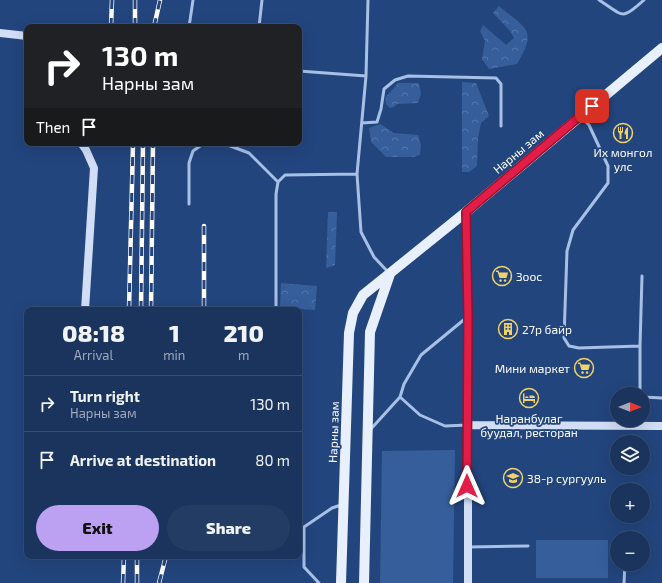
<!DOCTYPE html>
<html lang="en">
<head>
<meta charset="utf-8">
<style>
  :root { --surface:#1a345e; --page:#233c64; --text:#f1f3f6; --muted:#9faabc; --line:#384f73; --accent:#bca0f2 }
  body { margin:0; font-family:"Exo 2",sans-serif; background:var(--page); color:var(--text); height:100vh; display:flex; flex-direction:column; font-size:15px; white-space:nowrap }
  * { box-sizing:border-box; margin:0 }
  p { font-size:13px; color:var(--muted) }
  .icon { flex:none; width:22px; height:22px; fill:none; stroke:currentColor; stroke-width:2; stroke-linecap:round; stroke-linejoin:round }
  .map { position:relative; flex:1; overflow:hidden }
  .panel { position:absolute; left:24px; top:307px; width:278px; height:252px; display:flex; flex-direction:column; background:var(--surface); border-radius:8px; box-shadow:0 4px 16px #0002,0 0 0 1px var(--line) }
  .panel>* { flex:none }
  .top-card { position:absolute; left:24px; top:24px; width:278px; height:122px; border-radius:8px; box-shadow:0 4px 16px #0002,0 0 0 1px var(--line); background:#202124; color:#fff; overflow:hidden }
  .needle { width:26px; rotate:90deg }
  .fabs { position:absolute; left:610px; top:387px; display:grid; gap:8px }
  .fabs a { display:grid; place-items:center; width:40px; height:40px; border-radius:50%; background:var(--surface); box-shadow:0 4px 16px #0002,0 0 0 1px var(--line); font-size:20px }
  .pin { position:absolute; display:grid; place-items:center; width:34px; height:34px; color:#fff; margin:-17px; border-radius:8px; box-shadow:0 2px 6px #0006 }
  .me { position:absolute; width:44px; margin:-22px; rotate:0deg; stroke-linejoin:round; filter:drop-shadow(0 0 3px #0008) }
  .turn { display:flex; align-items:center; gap:14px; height:84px; padding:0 12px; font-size:18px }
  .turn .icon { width:52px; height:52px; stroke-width:2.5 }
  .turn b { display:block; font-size:28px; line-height:34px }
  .then { display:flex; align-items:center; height:38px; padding:0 12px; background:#0003; gap:8px; font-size:15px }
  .eta { display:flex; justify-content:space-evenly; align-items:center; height:68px; text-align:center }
  .eta b { font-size:24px; font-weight:800; line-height:28px }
  .primary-button { display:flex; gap:8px; margin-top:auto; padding:8px 12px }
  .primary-button a { flex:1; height:46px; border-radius:24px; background:var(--accent); color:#111; font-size:16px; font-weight:800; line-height:46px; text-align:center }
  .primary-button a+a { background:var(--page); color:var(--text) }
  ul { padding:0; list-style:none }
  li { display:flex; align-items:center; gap:12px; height:56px; padding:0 12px; border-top:1px solid var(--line) }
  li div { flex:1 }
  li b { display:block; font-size:15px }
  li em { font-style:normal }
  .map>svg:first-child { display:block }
  .green { fill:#365e9b }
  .forest { fill:url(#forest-crowns) }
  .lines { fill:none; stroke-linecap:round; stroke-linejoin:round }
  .lane { stroke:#a7c0e6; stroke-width:3 }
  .secondary { stroke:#d1def5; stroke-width:8 }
  .primary { stroke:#e8effd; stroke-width:10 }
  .rail-casing { stroke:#fff; stroke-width:4.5 }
  .rail { stroke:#23457d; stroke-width:3; stroke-dasharray:9; stroke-linecap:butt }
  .route-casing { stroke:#92132f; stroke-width:10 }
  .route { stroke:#e11d48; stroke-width:7 }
  .labels { text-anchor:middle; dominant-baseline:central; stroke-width:3.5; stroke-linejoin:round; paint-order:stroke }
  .street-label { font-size:12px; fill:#fff; stroke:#23457d }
  .poi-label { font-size:12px; fill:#fff; stroke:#23457d; text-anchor:start }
</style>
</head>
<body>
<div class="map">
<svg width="662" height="583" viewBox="0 0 662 583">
  <defs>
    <pattern id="forest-crowns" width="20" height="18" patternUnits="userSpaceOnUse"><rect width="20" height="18" fill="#365e9b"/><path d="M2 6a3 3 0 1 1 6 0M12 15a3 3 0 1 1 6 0" fill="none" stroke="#5476aa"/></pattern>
  </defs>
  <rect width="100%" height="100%" fill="#23457d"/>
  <path class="green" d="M455 450 453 583H380L382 451Z
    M536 540H608V578H536Z"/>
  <path class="forest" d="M499 6C526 29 538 29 517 64L489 69 482 59 485 41 480 31 483 25 506 45 514 38 510 31 493 13Z
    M462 82 476 83 489 116 481 123 478 138 477 166 469 172H462Z
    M398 83H419L421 94 418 103 397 104 394 107 390 108 386 104 385 98Z
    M380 124 394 133 418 135 421 145 420 155 413 157H386L371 142 369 128Z
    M328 212H337L335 265 326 268Z
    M281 283 317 286 315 310 280 307Z"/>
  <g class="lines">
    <path class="lane" d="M368 0 366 76 357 174 361 232 374 257 389 273
      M599 0C624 16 621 21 644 0
      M189 27 193 0
      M259 27 262 0
      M299 71 366 76
      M582 118 589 125 608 166V183L573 230 567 251 564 338 569 346 579 348 640 346V394
      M362 123 377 122 381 109 384 89 395 80 408 76 496 78 501 84V126
      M189 204V163L193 151 203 144H225L249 153 278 182
      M276 310V194L278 182 285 175 357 174
      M640 346 642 276
      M400 397 404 384 421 355 466 318
      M643 397 662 398
      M370 430 400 397 420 415 445 426 467 425
      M469 547 528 546
      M319 583 304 567V527L332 508 341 505
      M624 583 625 564"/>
    <path class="secondary" d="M0 33 27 36
      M81 143 86 150 94 168 85 310
      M466 212 468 316V583
      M467 425 662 426"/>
    <path class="primary" d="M341 583 349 333 353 313 363 295 466 212 662 48
      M364 583 370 332 390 274"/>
    <g class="rail-casing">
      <path id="rail" d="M111 27 112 0
        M135 27V0
        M154 27 160 0
        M204 226V310
        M129 310 133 143
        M141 310 143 143
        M151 310 153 143
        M123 583 124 556
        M137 583V556
        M159 583 166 556"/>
    </g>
    <use href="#rail" class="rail"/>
  </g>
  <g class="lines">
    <g class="route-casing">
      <path id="route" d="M467 486 468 316 466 212 592 106"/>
    </g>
    <use href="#route" class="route"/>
  </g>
  <defs>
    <g id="restaurant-ring" transform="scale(1)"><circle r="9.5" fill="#23457d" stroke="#f1d26a" stroke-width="1.5"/><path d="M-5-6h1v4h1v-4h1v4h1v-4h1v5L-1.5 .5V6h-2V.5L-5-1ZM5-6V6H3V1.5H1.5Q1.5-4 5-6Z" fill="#f1d26a"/></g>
    <g id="supermarket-ring" transform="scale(1)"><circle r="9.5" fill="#23457d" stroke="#f1d26a" stroke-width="1.5"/><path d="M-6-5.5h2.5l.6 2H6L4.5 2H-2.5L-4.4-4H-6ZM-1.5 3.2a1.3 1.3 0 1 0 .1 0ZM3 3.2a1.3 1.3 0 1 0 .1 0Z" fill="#f1d26a"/></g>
    <g id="building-ring" transform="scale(1)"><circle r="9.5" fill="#23457d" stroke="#f1d26a" stroke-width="1.5"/><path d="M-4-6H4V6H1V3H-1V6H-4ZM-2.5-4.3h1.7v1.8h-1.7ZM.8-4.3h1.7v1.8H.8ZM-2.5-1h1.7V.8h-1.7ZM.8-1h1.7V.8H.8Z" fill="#f1d26a"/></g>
    <g id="hotel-ring" transform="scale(1)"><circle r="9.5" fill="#23457d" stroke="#f1d26a" stroke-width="1.5"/><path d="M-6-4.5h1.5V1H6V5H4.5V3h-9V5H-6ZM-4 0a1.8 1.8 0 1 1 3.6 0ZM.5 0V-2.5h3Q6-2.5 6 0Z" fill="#f1d26a"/></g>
    <g id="school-ring" transform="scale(1)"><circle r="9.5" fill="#23457d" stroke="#f1d26a" stroke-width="1.5"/><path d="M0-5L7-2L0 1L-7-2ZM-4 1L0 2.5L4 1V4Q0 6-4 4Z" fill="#f1d26a"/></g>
  </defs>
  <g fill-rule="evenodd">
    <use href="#restaurant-ring" x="623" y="133"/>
    <use href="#supermarket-ring" x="502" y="276"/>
    <use href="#building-ring" x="508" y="329"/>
    <use href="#supermarket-ring" x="584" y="368"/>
    <use href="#hotel-ring" x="529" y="398"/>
    <use href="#school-ring" x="513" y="478"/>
  </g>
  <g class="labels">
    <g class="street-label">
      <text transform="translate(518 151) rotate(-40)">Нарны зам</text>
      <text transform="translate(333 432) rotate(-88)">Нарны зам</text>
    </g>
    <g class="poi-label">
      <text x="623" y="152" text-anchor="middle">Их монгол<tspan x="623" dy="14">улс</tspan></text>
      <text x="516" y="276">Зоос</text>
      <text x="522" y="329">27р байр</text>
      <text x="570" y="368" text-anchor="end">Мини маркет</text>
      <text x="529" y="418" text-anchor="middle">Наранбулаг<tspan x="529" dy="14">буудал, ресторан</tspan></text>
      <text x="527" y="478">38-р сургууль</text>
    </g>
  </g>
</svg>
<div class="fabs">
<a><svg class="needle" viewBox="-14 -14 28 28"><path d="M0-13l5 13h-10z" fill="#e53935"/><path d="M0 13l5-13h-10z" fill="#9faabc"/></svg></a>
<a><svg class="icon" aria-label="layers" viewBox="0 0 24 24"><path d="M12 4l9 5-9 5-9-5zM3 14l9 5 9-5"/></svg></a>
<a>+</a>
<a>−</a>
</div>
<div class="pin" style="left:592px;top:106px;background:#d93025"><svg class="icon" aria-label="arrive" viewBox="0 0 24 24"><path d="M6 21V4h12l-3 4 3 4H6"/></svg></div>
<svg class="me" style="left:467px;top:486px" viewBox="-20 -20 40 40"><path d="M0-17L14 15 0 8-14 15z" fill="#e11d48" stroke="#fff" stroke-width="4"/></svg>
<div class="top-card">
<div class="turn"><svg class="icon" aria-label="right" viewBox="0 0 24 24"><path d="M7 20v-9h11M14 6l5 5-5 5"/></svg><div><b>130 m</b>Нарны зам</div></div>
<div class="then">Then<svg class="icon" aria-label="arrive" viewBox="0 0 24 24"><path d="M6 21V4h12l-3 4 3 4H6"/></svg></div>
</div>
<section class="panel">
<div class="eta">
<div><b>08:18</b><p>Arrival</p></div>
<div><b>1</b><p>min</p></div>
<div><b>210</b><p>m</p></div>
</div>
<ul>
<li><svg class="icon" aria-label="right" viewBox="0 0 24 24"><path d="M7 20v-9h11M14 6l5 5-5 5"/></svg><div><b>Turn right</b><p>Нарны зам</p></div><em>130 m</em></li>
<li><svg class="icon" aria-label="arrive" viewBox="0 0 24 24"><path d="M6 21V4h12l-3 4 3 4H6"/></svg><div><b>Arrive at destination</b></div><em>80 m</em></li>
</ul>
<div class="primary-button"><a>Exit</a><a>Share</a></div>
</section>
</div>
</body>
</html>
